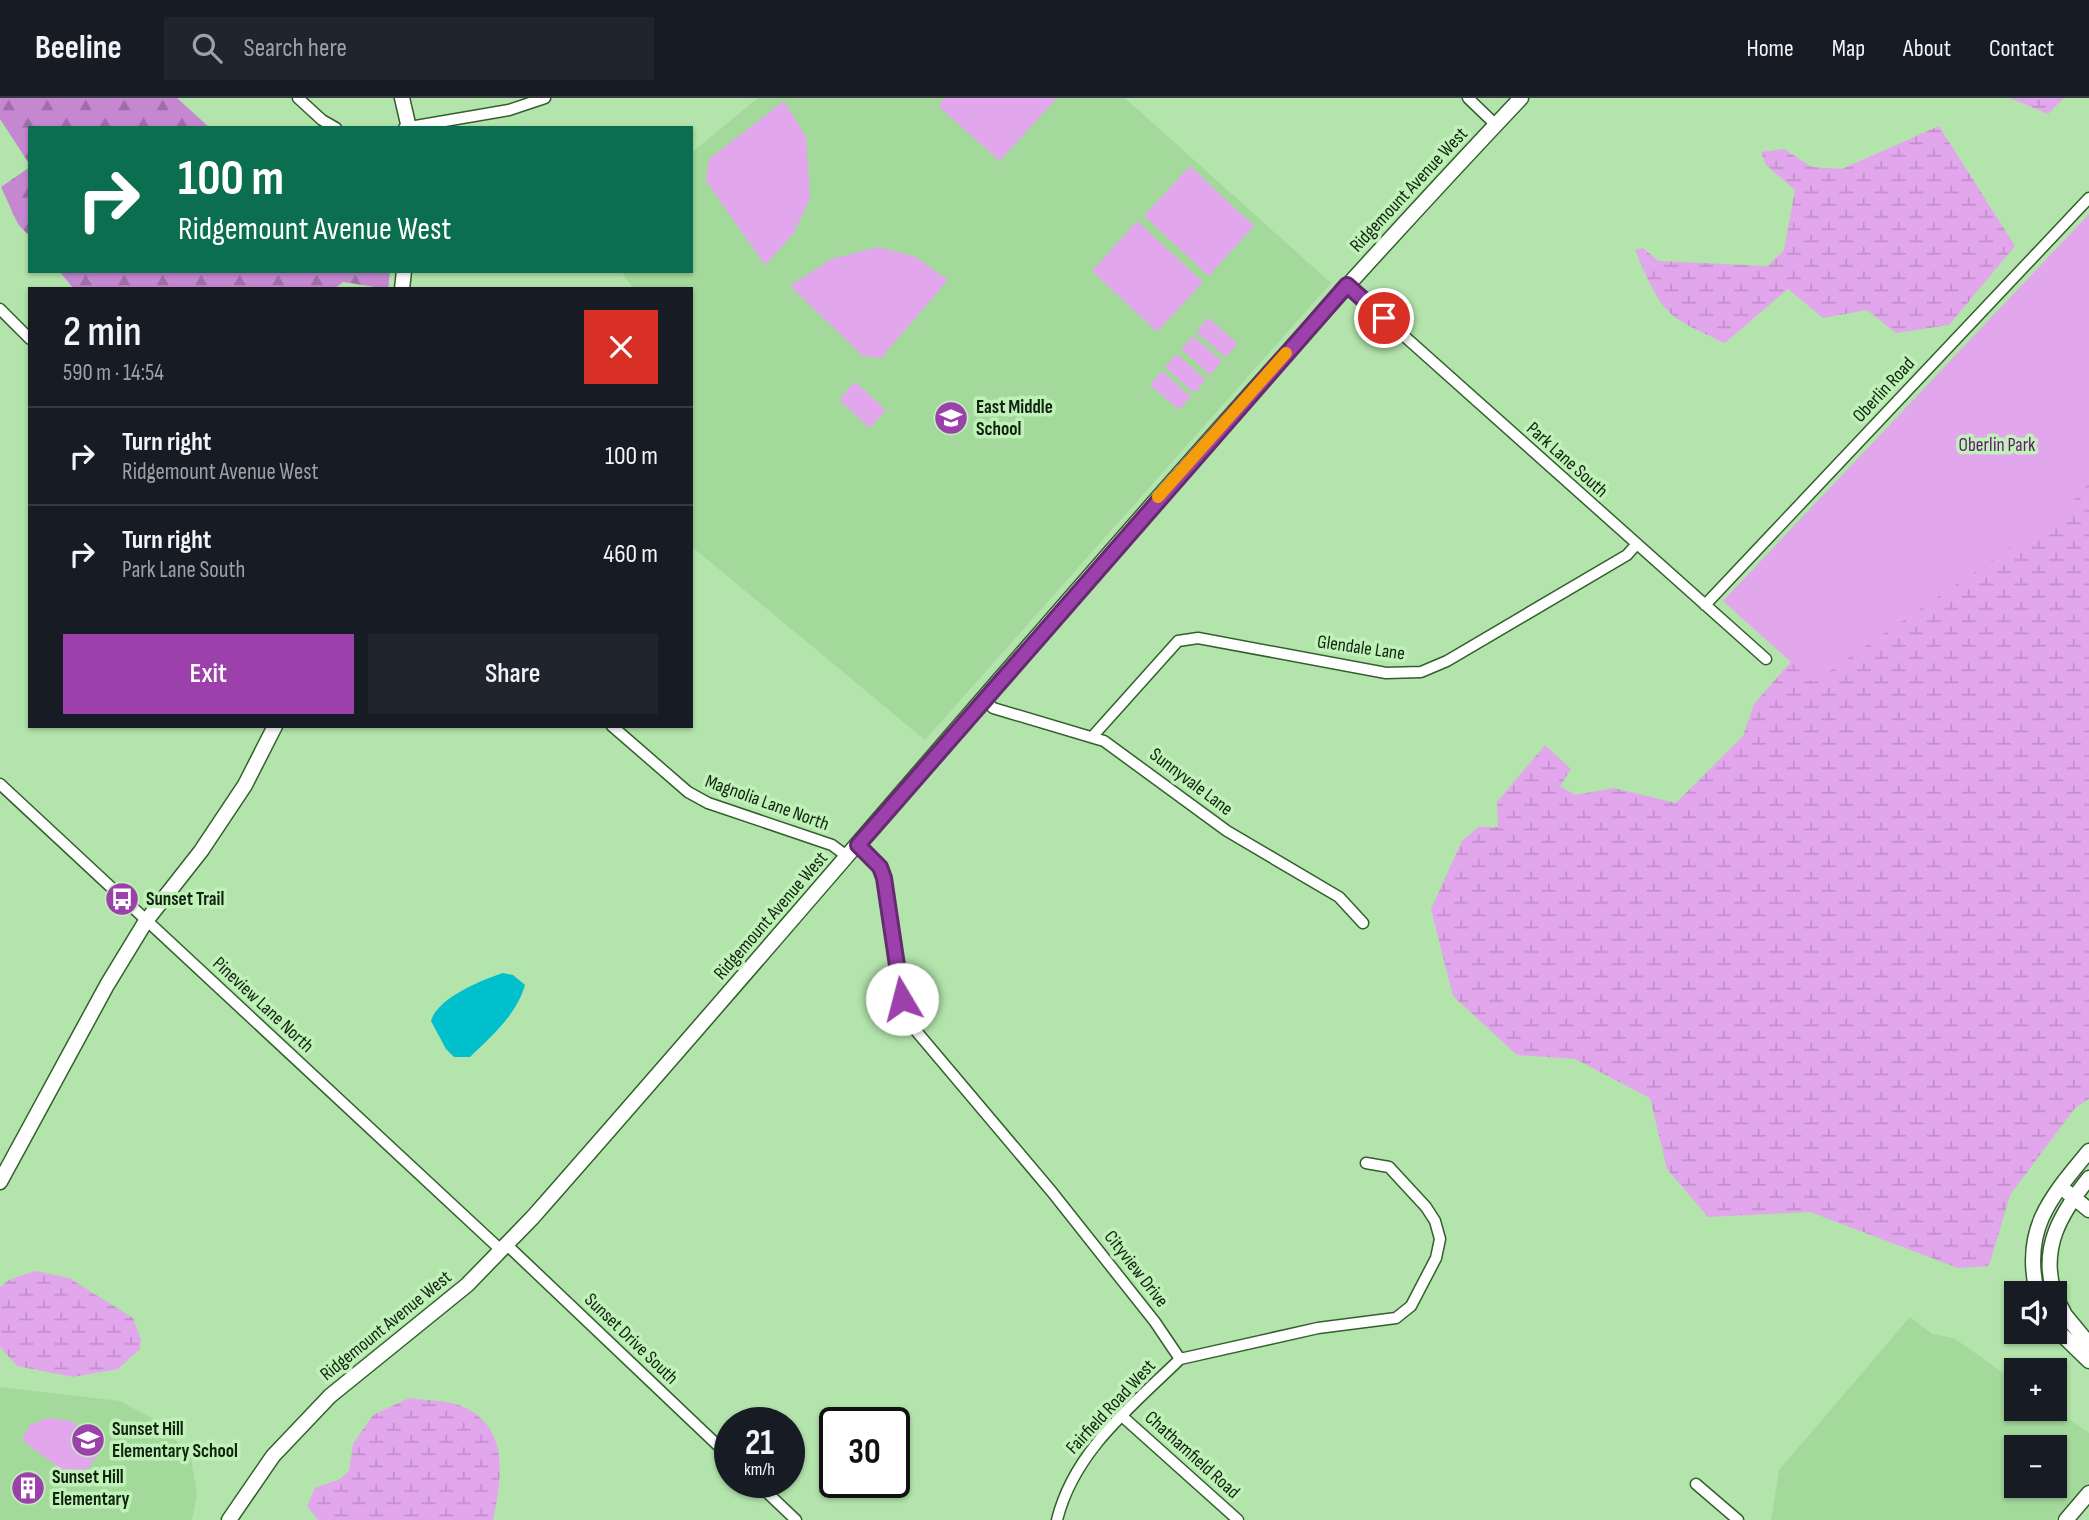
<!DOCTYPE html>
<html lang="en">
<head>
<meta charset="utf-8">
<style>
  :root { --surface:#171b24; --page:#20242c; --text:#f1f3f6; --muted:#9ea1a6; --line:#363941; --accent:#9c41ac }
  body { margin:0; font-family:"Sofia Sans Condensed",sans-serif; background:var(--page); color:var(--text); height:100vh; display:flex; flex-direction:column; font-size:26px; white-space:nowrap }
  * { box-sizing:border-box; margin:0 }
  p { font-size:23px; color:var(--muted) }
  .icon { flex:none; width:38px; height:38px; fill:none; stroke:currentColor; stroke-width:2; stroke-linecap:round; stroke-linejoin:round }
  .map { position:relative; flex:1; overflow:hidden }
  .sheet { position:absolute; left:28px; top:189px; width:665px; height:441px; display:flex; flex-direction:column; background:var(--surface); border-radius:0px; box-shadow:0 2px 5px #0004 }
  .sheet>* { flex:none }
  .top-card { position:absolute; left:28px; top:28px; width:665px; height:147px; border-radius:0px; box-shadow:0 2px 5px #0004; background:#0b6e4f; color:#fff; overflow:hidden }
  .tools { position:absolute; left:2004px; top:1183px; display:grid; gap:14px }
  .tools a { display:grid; place-items:center; width:63px; height:63px; border-radius:0px; background:var(--surface); box-shadow:0 2px 5px #0004; font-size:35px }
  .speed { position:absolute; left:714px; top:1309px; display:flex; gap:14px; font-size:35px; font-weight:700; text-align:center }
  .speed>* { display:grid; place-content:center; width:91px; height:91px; border-radius:50%; background:var(--surface); box-shadow:0 2px 5px #0004; line-height:1 }
  .speed small { font-size:18px; font-weight:400 }
  .speed .limit { border:4px solid #111; border-radius:10px; background:#fff; color:#111 }
  .pin { position:absolute; display:grid; place-items:center; width:60px; height:60px; color:#fff; margin:-30px; border:4px solid #fff; border-radius:50%; box-shadow:0 2px 7px #0007 }
  .me { position:absolute; width:77px; margin:-38px; rotate:352deg; stroke-linejoin:round; filter:drop-shadow(0 0 5px #0008) }
  .turn { display:flex; align-items:center; gap:24px; height:147px; padding:0 35px; font-size:32px }
  .turn .icon { width:91px; height:91px; stroke-width:2.5 }
  .turn b { display:block; font-size:49px; line-height:60px }
  .round { display:grid; place-items:center; flex:none; width:74px; height:74px; border-radius:0px; background:var(--page) }
  .headline { display:flex; align-items:center; justify-content:space-between; height:119px; padding:0 35px }
  h1 { font-size:42px; font-weight:600; line-height:52px }
  .primary-button { display:flex; gap:14px; margin-top:auto; padding:14px 35px }
  .primary-button a { flex:1; height:80px; border-radius:0px; background:var(--accent); color:#fff; font-size:28px; font-weight:600; line-height:80px; text-align:center }
  .primary-button a+a { background:var(--page); color:var(--text) }
  ul { padding:0; list-style:none }
  li { display:flex; align-items:center; gap:21px; height:98px; padding:0 35px; border-top:2px solid var(--line) }
  li div { flex:1 }
  li b { display:block; font-size:26px }
  li em { font-style:normal }
  header { display:flex; align-items:center; gap:42px; box-sizing:border-box; height:98px; padding:0 35px; background:var(--surface); border-bottom:2px solid var(--line) }
  header strong { font-size:33px }
  nav { display:flex; gap:38px; margin-inline-start:auto; font-size:24px }
  .search { width:490px; height:63px; background:var(--page); display:flex; align-items:center; gap:18px; box-sizing:border-box; padding:0 24px; border-radius:0px; color:var(--muted); font-size:26px }
  .map>svg:first-child { display:block }
  .built { fill:#a4d99c; fill-rule:evenodd }
  .forest { fill:url(#forest-firs) }
  .wetland { fill:url(#wetland-marsh) }
  .park { fill:#e2a6ec }
  .water { fill:#00c1cb }
  .lines { fill:none; stroke-linecap:round; stroke-linejoin:round }
  .minor-casing { stroke:#335f2d; stroke-width:13 }
  .tertiary-casing { stroke:#335f2d; stroke-width:17 }
  .minor { stroke:#fff; stroke-width:10 }
  .tertiary { stroke:#fff; stroke-width:14 }
  .route-casing { stroke:#652a70; stroke-width:18 }
  .route { stroke:#9c41ac; stroke-width:12 }
  .slow { stroke:#f59e0b; stroke-width:12 }
  .labels { text-anchor:middle; dominant-baseline:central; stroke-width:7; stroke-linejoin:round; paint-order:stroke }
  .street-label { font-size:19px; fill:#10230e; stroke:#c0f1b9 }
  .poi-label { font-size:19px; font-weight:bold; fill:#10230e; stroke:#c0f1b9; text-anchor:start }
  .park-label { font-size:19px; fill:#631570; stroke:#c0f1b9 }
</style>
</head>
<body>
<header>
<strong>Beeline</strong>
<div class="search"><svg class="icon" aria-label="search" viewBox="0 0 24 24"><circle cx="10" cy="10" r="6"/><path d="M15 15l6 6"/></svg>Search here</div>
<nav><a>Home</a><a>Map</a><a>About</a><a>Contact</a></nav>
</header>
<div class="map">
<svg width="2089" height="1422" viewBox="0 0 2089 1422">
  <defs>
    <pattern id="forest-firs" width="22" height="20" patternUnits="userSpaceOnUse" patternTransform="scale(1.75)"><rect width="22" height="20" fill="#c687d1"/><path d="M5 1l3.5 6h-7zM16 11l3.5 6h-7z" fill="#9f6ea8"/></pattern>
    <pattern id="wetland-marsh" width="20" height="14" patternUnits="userSpaceOnUse" patternTransform="scale(1.75)"><rect width="20" height="14" fill="#e2a6ec"/><path d="M1 5h8M5 5V1M11 12h8M15 12V8" fill="none" stroke="#c18fc9"/></pattern>
  </defs>
  <rect width="100%" height="100%" fill="#b3e4ac"/>
  <path class="built" d="M758 0H1125L1331 185 925 642 691 448V191H633L621 173H691V55Z
    M1910 1219 1932 1236 1954 1240 2016 1284V1311H2054L2089 1335V1384L2055 1422H1771L1779 1372ZM2016 1349H2054V1388H2016Z
    M0 1289 120 1303 161 1325 191 1360 197 1396 192 1422H0Z"/>
  <path class="forest" d="M0 0H177L210 30H30V67L0 21Z
    M30 69V139L18 126 1 89Z
    M59 173H390L388 191 343 184 334 191H74Z"/>
  <path class="wetland" d="M2010 0H2064L2048 16Z
    M1939 28 2015 148 1949 227 1896 235 1867 212 1823 220 1788 191 1725 245C1662 216 1663 216 1635 152L1643 150 1658 163 1768 168 1784 152 1795 92 1766 67 1761 54 1784 51 1812 69 1842 71Z
    M2089 291V1001L2075 1010 2010 1097 1989 1168 1958 1170 1810 1114 1708 1119 1667 1071 1650 1000 1575 961 1517 957 1453 898 1431 811 1462 743 1478 729H1498L1497 704 1545 647 1571 671 1560 688 1575 697 1614 690 1676 705 1743 638 1754 606 1795 559Z
    M35 1173 69 1180 133 1220 141 1241 140 1251 118 1271 73 1279 17 1268 0 1249V1189L9 1182Z
    M409 1300C422 1302 438 1302 452 1305 510 1321 503 1376 493 1422H318L307 1408 315 1390 340 1381 349 1373 353 1346 373 1317Z"/>
  <path class="park" d="M945 0H1057L1000 63 938 8Z
    M784 3 806 39 810 100 794 135 765 167 706 83 709 61Z
    M1190 68 1254 128 1209 178 1144 118Z
    M2089 116V385L2065 412 1813 584 1723 503Z
    M1137 123 1203 184 1157 234 1092 173Z
    M879 149 916 159 948 182 881 260 863 258 790 188 831 161Z
    M1208 220 1238 246 1226 259 1196 234Z
    M1193 238 1222 263 1210 277 1181 251Z
    M1177 256 1206 282 1194 295 1165 269Z
    M1162 273 1191 299 1179 312 1150 287Z
    M855 284 886 312 870 330 839 302Z
    M48 1320 72 1323 105 1349 77 1383 22 1342 30 1327Z"/>
  <path class="water" d="M503 875 513 877 525 887C517 916 491 939 470 959H454L446 951 431 923C437 900 482 882 503 875Z"/>
  <g class="lines">
    <g class="minor-casing">
      <path id="minor" d="M298 0 322 22 336 30
        M1468 0 1496 27
        M404 30 509 12 545 0
        M1347 187 1766 561
        M0 211 30 241
        M1705 507 2089 100
        M983 600 993 610 1104 643 1227 733 1339 799 1363 825
        M612 628 688 694 708 705 832 747 848 759
        M1092 639 1178 543 1198 540 1386 575 1421 574 1447 563 1627 457 1635 448
        M0 686 502 1153
        M858 746 880 769 884 780 902 901 917 934 1052 1094 1155 1224 1180 1261
        M507 1147 730 1359
        M1180 1261 1318 1230 1396 1220 1411 1208 1436 1160 1440 1141 1435 1123 1426 1109 1389 1069 1366 1065
        M1123 1319 1238 1422
        M756 1384 796 1422
        M1696 1386 1738 1422
        M1057 1422C1074 1353 1131 1309 1180 1261"/>
    </g>
    <g class="tertiary-casing">
      <path id="tertiary" d="M402 0 409 30
        M402 191 404 173
        M0 1084 107 887 146 823 201 753 245 687 275 628
        M2067 1094 2089 1112
        M2037 1195C2022 1131 2050 1100 2089 1053
        M2054 1195C2040 1149 2061 1115 2089 1080
        M2054 1196 2065 1217 2089 1246
        M2054 1229 2089 1263
        M229 1422 273 1358 330 1298 467 1187 533 1119C862 746 1179 362 1521 0
        M2066 1422 2089 1395"/>
    </g>
    <use href="#minor" class="minor"/>
    <use href="#tertiary" class="tertiary"/>
  </g>
  <g class="lines">
    <g class="route-casing">
      <path id="route" d="M902 901 884 780 880 769 858 747 1347 187 1384 220"/>
    </g>
    <use href="#route" class="route"/>
    <path class="slow" d="M1158 399 1286 255"/>
  </g>
  <defs>
    <g id="school-disc" transform="scale(1.75)"><circle r="9.5" fill="#9c41ac" stroke="#c0f1b9"/><path d="M0-5L7-2L0 1L-7-2ZM-4 1L0 2.5L4 1V4Q0 6-4 4Z" fill="#fff"/></g>
    <g id="bus-disc" transform="scale(1.75)"><circle r="9.5" fill="#9c41ac" stroke="#c0f1b9"/><path d="M-5-6H5V4H4V6H2V4H-2V6H-4V4H-5ZM-3.5-4V0h7V-4ZM-3.5 1.2v1.5H-2V1.2ZM2 1.2v1.5H3.5V1.2Z" fill="#fff"/></g>
    <g id="building-disc" transform="scale(1.75)"><circle r="9.5" fill="#9c41ac" stroke="#c0f1b9"/><path d="M-4-6H4V6H1V3H-1V6H-4ZM-2.5-4.3h1.7v1.8h-1.7ZM.8-4.3h1.7v1.8H.8ZM-2.5-1h1.7V.8h-1.7ZM.8-1h1.7V.8H.8Z" fill="#fff"/></g>
  </defs>
  <g fill-rule="evenodd">
    <use href="#school-disc" x="951" y="320"/>
    <use href="#bus-disc" x="122" y="801"/>
    <use href="#school-disc" x="88" y="1342"/>
    <use href="#building-disc" x="28" y="1390"/>
  </g>
  <g class="labels">
    <g class="street-label">
      <text transform="translate(1409 92) rotate(-47)">Ridgemount Avenue West</text>
      <text transform="translate(1884 292) rotate(-47)">Oberlin Road</text>
      <text transform="translate(1567 362) rotate(42)">Park Lane South</text>
      <text transform="translate(1361 550) rotate(8)">Glendale Lane</text>
      <text transform="translate(1191 684) rotate(37)">Sunnyvale Lane</text>
      <text transform="translate(767 705) rotate(20)">Magnolia Lane North</text>
      <text transform="translate(771 818) rotate(-49)">Ridgemount Avenue West</text>
      <text transform="translate(263 907) rotate(43)">Pineview Lane North</text>
      <text transform="translate(1136 1171) rotate(52)">Cityview Drive</text>
      <text transform="translate(386 1228) rotate(-39)">Ridgemount Avenue West</text>
      <text transform="translate(631 1241) rotate(44)">Sunset Drive South</text>
      <text transform="translate(1111 1309) rotate(-47)">Fairfield Road West</text>
      <text transform="translate(1192 1357) rotate(42)">Chathamfield Road</text>
    </g>
    <g class="poi-label">
      <text x="976" y="309">East Middle<tspan x="976" dy="22">School</tspan></text>
      <text x="146" y="801">Sunset Trail</text>
      <text x="112" y="1331">Sunset Hill<tspan x="112" dy="22">Elementary School</tspan></text>
      <text x="52" y="1379">Sunset Hill<tspan x="52" dy="22">Elementary</tspan></text>
    </g>
    <g class="park-label">
      <text x="1997" y="347">Oberlin Park</text>
    </g>
  </g>
</svg>
<div class="tools">
<a><svg class="icon" aria-label="sound" viewBox="0 0 24 24"><path d="M4 9h4l5-4v14l-5-4H4zM17 9q2 3 0 6"/></svg></a>
<a>+</a>
<a>−</a>
</div>
<div class="speed"><div>21<small>km/h</small></div><div class="limit">30</div></div>
<div class="pin" style="left:1384px;top:220px;background:#d93025"><svg class="icon" aria-label="arrive" viewBox="0 0 24 24"><path d="M6 21V4h12l-3 4 3 4H6"/></svg></div>
<svg class="me" style="left:902px;top:901px" viewBox="-20 -20 40 40"><circle r="19" fill="#fff"/><path d="M0-13L10 11 0 6-10 11z" fill="#9c41ac"/></svg>
<div class="top-card">
<div class="turn"><svg class="icon" aria-label="right" viewBox="0 0 24 24"><path d="M7 20v-9h11M14 6l5 5-5 5"/></svg><div><b>100 m</b>Ridgemount Avenue West</div></div>
</div>
<section class="sheet">
<div class="headline"><div><h1>2 min</h1><p>590 m · 14:54</p></div><a class="round" style="background:#d93025;color:#fff"><svg class="icon" aria-label="close" viewBox="0 0 24 24"><path d="M6 6l12 12M18 6L6 18"/></svg></a></div>
<ul>
<li><svg class="icon" aria-label="right" viewBox="0 0 24 24"><path d="M7 20v-9h11M14 6l5 5-5 5"/></svg><div><b>Turn right</b><p>Ridgemount Avenue West</p></div><em>100 m</em></li>
<li><svg class="icon" aria-label="right" viewBox="0 0 24 24"><path d="M7 20v-9h11M14 6l5 5-5 5"/></svg><div><b>Turn right</b><p>Park Lane South</p></div><em>460 m</em></li>
</ul>
<div class="primary-button"><a>Exit</a><a>Share</a></div>
</section>
</div>
</body>
</html>
